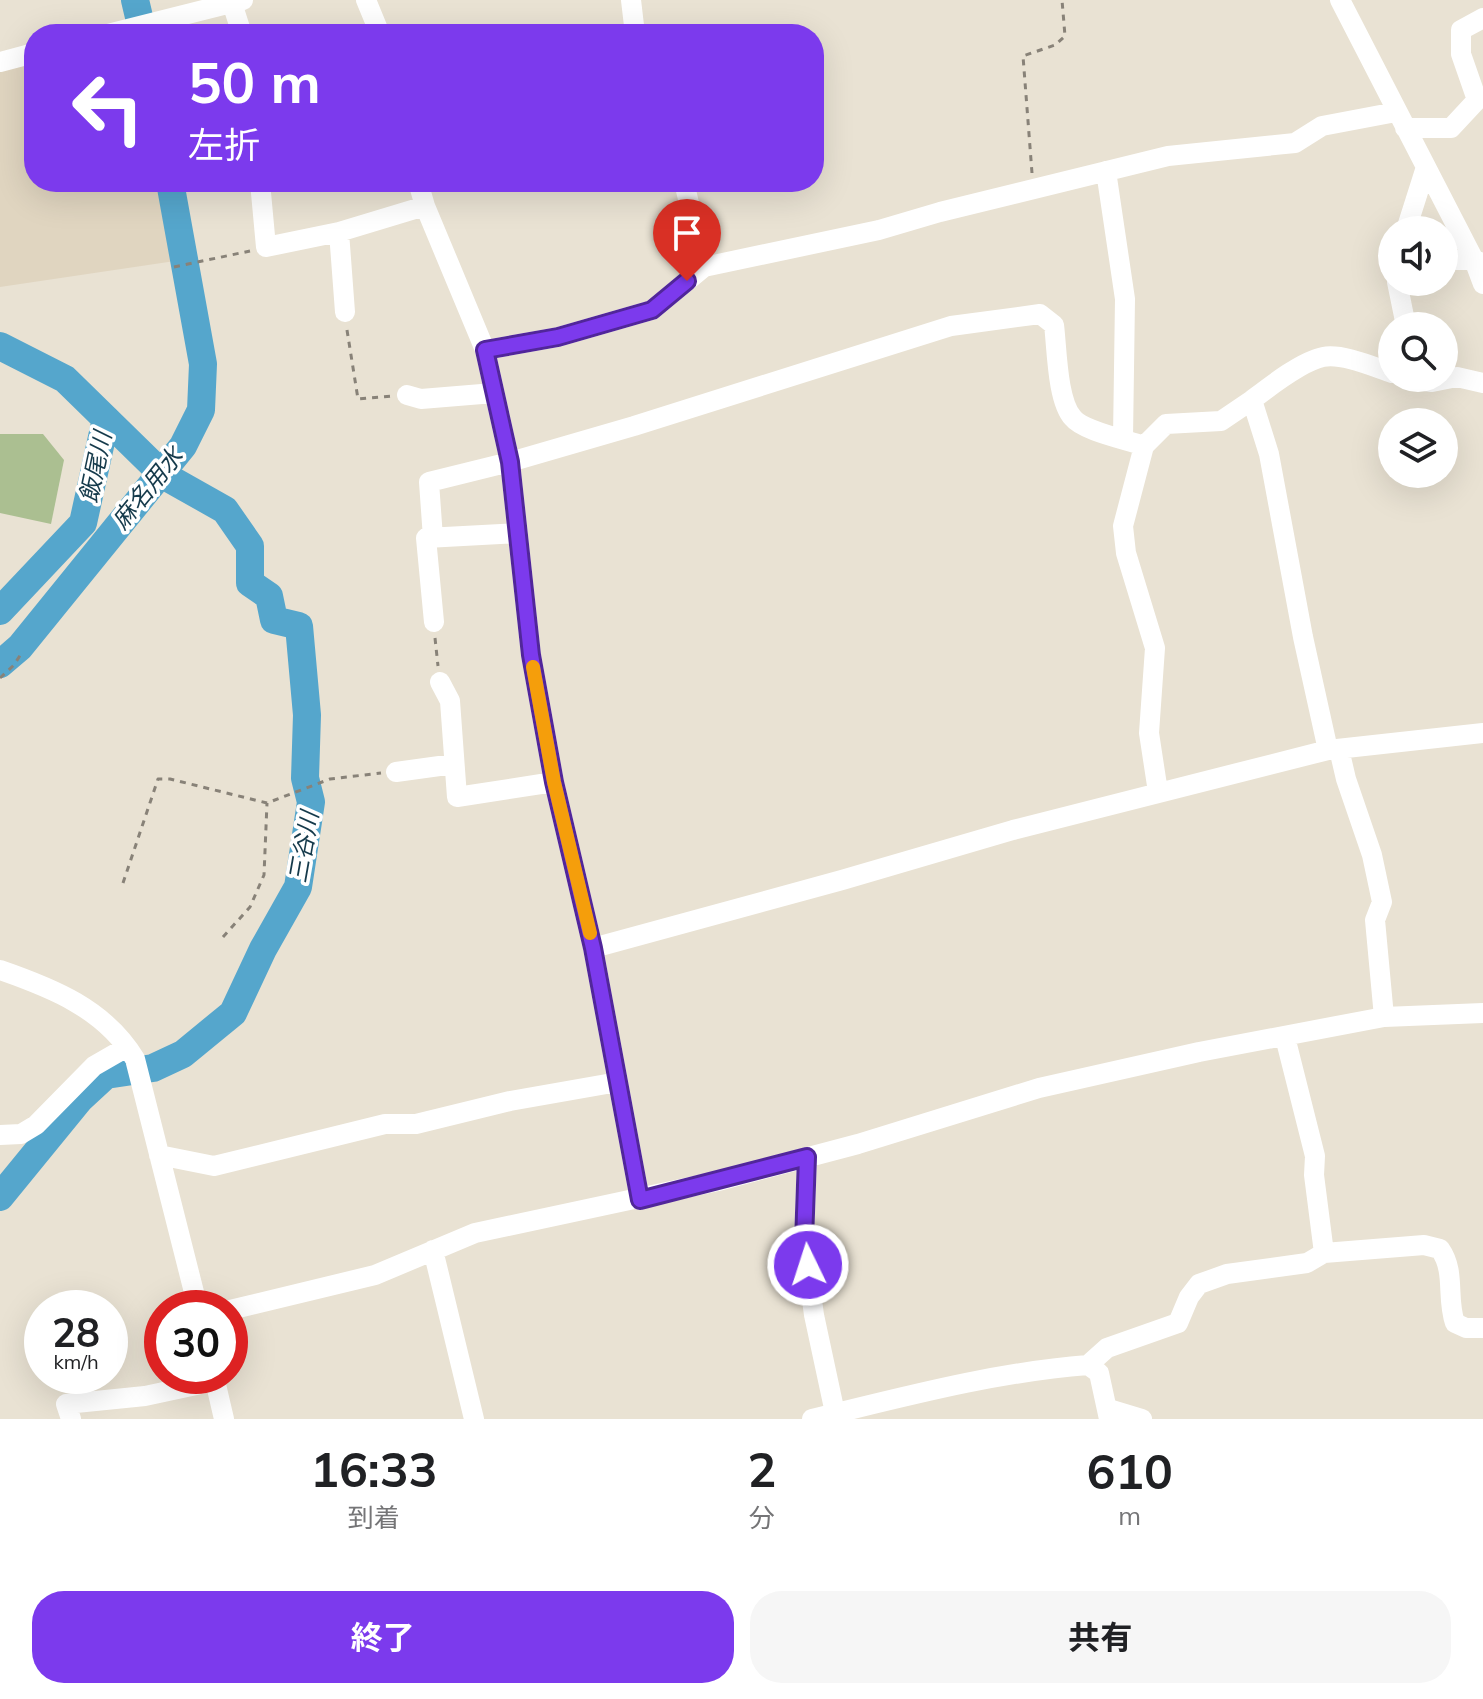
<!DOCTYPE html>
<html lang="ja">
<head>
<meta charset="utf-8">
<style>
  :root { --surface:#fff; --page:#f6f6f6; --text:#202124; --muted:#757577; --accent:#7c3aed }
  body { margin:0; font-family:Mulish,"Noto Sans JP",sans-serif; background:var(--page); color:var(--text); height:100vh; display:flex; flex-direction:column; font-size:30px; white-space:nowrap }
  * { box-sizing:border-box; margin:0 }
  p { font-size:26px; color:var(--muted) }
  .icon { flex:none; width:44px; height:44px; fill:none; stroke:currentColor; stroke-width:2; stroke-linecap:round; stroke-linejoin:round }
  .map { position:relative; height:1419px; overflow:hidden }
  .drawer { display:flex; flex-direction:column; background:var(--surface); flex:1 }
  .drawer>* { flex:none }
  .guide { position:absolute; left:24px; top:24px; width:800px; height:168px; border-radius:32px; box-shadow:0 8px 32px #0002; background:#7c3aed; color:#fff; overflow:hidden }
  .fabs { position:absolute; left:1378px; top:216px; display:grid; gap:16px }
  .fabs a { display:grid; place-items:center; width:80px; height:80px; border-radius:50%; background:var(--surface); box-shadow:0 8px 32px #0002; font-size:40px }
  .speed { position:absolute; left:24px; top:1290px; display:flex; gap:16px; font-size:40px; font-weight:700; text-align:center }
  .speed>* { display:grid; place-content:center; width:104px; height:104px; border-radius:50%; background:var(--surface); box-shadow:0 8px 32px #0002; line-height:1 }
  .speed small { font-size:20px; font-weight:400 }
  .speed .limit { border:12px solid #d22; background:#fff; color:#111 }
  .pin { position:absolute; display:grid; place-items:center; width:68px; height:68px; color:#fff; margin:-82px -34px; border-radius:50% 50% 50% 0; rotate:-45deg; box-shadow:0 0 8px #0007 }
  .pin .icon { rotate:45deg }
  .me { position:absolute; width:88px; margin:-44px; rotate:356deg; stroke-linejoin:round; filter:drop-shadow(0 0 6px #0008) }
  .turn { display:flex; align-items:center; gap:28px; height:168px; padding:0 32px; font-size:36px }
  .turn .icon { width:104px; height:104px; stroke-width:2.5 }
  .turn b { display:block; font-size:56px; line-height:68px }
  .eta { display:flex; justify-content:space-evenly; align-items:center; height:136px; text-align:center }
  .eta b { font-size:48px; font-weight:700; line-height:56px }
  .action { display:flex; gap:16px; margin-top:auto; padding:16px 32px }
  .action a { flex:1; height:92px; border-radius:32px; background:var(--accent); color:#fff; font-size:32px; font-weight:700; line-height:92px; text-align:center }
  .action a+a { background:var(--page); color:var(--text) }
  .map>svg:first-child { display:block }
  .built { fill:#e0d5c0 }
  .green { fill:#abbf91 }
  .water { fill:#55a6cc }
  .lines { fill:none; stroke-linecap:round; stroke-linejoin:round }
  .river { stroke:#55a6cc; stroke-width:28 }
  .path { stroke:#888278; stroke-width:3; stroke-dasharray:6 6; stroke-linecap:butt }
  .minor { stroke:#fff; stroke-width:20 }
  .route-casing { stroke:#51269a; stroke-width:20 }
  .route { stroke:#7c3aed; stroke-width:14 }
  .slow { stroke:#f59e0b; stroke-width:14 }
  .labels { text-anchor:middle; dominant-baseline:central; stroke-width:7; stroke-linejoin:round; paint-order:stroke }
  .water-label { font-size:24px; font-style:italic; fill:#153a4b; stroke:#fff }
</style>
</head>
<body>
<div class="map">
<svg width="1483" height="1419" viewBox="0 0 1483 1419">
  <rect width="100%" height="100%" fill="#e9e2d3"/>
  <path class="built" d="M34 62V182H161L175 261 0 287V70Z"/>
  <path class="green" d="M0 434H43L64 460 51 524 0 513Z"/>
  <path class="water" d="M0 341 69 377 64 383 0 350Z"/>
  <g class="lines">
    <path class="river" d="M135 0 143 34
      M0 346 65 379 154 466
      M0 611 83 523 106 419
      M0 664 20 647 183 446 201 410 203 364 170 182
      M0 1197 80 1099 106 1075 153 1068 183 1054 233 1013 263 949 298 887 311 802 305 778 307 715 299 626 274 620 269 596 250 583V546L225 510 170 479"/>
    <path class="path" d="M1032 173 1023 56 1055 45 1065 36 1062 0
      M174 267 250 251
      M347 330 358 399 392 396
      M435 638 438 666
      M0 678 14 665 21 654
      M123 883 158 779H170L267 803 330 779 381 773
      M223 937 250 907 264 875 267 803"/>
    <path class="minor" d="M231 0 242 34
      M366 0 380 34
      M631 0 635 34
      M1340 0 1474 260 1483 284
      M108 34 243 0
      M0 62 34 53
      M1405 128H1451L1477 100 1461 54V30L1483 18
      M1106 171 1125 299 1123 438
      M260 182 266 247 339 232 425 206
      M418 182 425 206 485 350 510 462 531 655 554 782 593 948 640 1200
      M684 182 704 267
      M1406 230 1426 167
      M339 232 345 312
      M1444 260H1474L1483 263
      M1397 282 1406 326
      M485 350 558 337 652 310 704 267 879 230 940 212 1168 156 1295 143 1322 126 1396 112
      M1406 378 1432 382 1457 377 1483 383
      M407 395 421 399 494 393
      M1252 400C1269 387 1302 361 1323 357 1342 353 1374 367 1392 373
      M1144 446 1123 526 1126 553 1155 648 1149 733 1158 792
      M433 538 429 482 510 462 634 426 951 326 1040 314 1054 325C1057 348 1057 401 1073 418 1083 431 1128 440 1144 446L1166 424 1221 421 1252 400 1269 454 1303 637 1328 750
      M434 622 426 538 518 533
      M440 682 450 701 457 797 554 782
      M1339 749 1346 779 1372 855 1382 902 1375 920 1384 1017
      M396 772 454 764
      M593 948 842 880 1013 830 1328 750 1483 733
      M0 970C52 988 105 1009 135 1059L198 1308
      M1285 1037 1315 1156 1314 1175 1324 1253
      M0 1135 21 1134 36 1125 94 1066 127 1047
      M159 1155 214 1166 385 1124H416L510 1101 618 1082
      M807 1157 804 1241 814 1315 835 1413
      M433 1250 474 1419
      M230 1310 375 1275 475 1233 718 1181 858 1144 1039 1088 1199 1052 1384 1017 1483 1013
      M1088 1365 1107 1348 1178 1323 1189 1297 1199 1284 1227 1274 1307 1263 1324 1253 1424 1245 1440 1249C1456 1272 1446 1297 1455 1323L1466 1328H1483
      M214 1376 224 1419
      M1109 1409 1142 1419
      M71 1419 66 1404 145 1396 215 1381
      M812 1419C903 1397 996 1372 1088 1365L1099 1373 1109 1419"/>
  </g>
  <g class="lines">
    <g class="route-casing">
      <path id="route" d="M687 281 652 310 558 337 485 350 510 462 531 655 554 782 593 948 640 1200 807 1157 804 1241 808 1265"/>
    </g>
    <use href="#route" class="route"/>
    <path class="slow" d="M533 667 554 782 590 933"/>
  </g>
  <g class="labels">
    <g class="water-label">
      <text transform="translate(95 467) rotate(-78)">飯尾川</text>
      <text transform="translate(147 488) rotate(-51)">麻名用水</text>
      <text transform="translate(303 847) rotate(-80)">三谷川</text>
    </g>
  </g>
</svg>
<div class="fabs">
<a><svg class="icon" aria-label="sound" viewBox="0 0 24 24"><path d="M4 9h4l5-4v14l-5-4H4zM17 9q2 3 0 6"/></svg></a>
<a><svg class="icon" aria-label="search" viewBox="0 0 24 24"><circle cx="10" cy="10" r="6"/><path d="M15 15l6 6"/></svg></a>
<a><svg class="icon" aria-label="layers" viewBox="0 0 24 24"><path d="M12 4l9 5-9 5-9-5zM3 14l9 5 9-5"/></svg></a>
</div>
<div class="speed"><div>28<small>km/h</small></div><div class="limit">30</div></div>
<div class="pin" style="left:687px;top:281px;background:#d93025"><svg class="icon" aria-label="arrive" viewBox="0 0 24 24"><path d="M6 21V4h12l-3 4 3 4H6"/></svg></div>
<svg class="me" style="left:808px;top:1265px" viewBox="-20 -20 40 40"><circle r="17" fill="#7c3aed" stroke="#fff" stroke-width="3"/><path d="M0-11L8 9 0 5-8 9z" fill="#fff"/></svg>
<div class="guide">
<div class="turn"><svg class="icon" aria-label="left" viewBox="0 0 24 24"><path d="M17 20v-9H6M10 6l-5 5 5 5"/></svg><div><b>50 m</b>左折</div></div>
</div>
</div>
<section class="drawer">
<div class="eta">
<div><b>16:33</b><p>到着</p></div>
<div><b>2</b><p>分</p></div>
<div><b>610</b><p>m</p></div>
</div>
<div class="action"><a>終了</a><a>共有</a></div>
</section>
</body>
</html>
